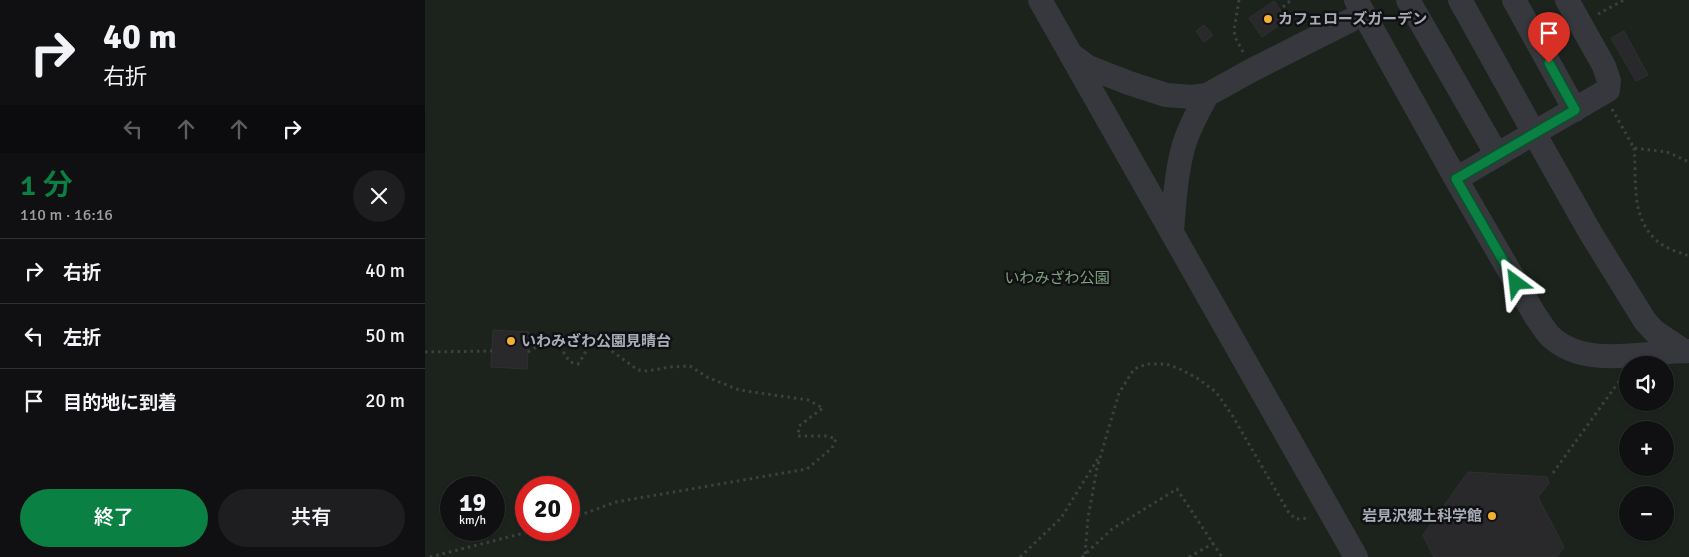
<!DOCTYPE html>
<html lang="ja">
<head>
<meta charset="utf-8">
<style>
  :root { --surface:#101012; --page:#1e1e20; --text:#f1f3f6; --muted:#9c9d9f; --line:#303032; --accent:#0b8043 }
  body { margin:0; font-family:Signika,"Noto Sans JP",sans-serif; background:var(--page); color:var(--text); height:100vh; display:flex; flex-direction:column; font-size:19px; white-space:nowrap }
  * { box-sizing:border-box; margin:0 }
  p { font-size:16px; color:var(--muted) }
  .icon { flex:none; width:28px; height:28px; fill:none; stroke:currentColor; stroke-width:2; stroke-linecap:round; stroke-linejoin:round }
  .map { position:relative; flex:1; overflow:hidden }
  .details { display:flex; flex-direction:column; background:var(--surface); width:425px }
  .details>* { flex:none }
  .guide { background:#101012; color:var(--text); overflow:hidden }
  .controls { position:absolute; left:1194px; top:356px; display:grid; gap:10px }
  .controls a { display:grid; place-items:center; width:55px; height:55px; border-radius:50%; background:var(--surface); box-shadow:0 1px 4px #0004,0 0 0 1px var(--line); font-size:25px }
  .speed { position:absolute; left:15px; top:476px; display:flex; gap:10px; font-size:25px; font-weight:700; text-align:center }
  .speed>* { display:grid; place-content:center; width:65px; height:65px; border-radius:50%; background:var(--surface); box-shadow:0 1px 4px #0004,0 0 0 1px var(--line); line-height:1 }
  .speed small { font-size:12px; font-weight:400 }
  .speed .limit { border:8px solid #d22; background:#fff; color:#111 }
  .pin { position:absolute; display:grid; place-items:center; width:42px; height:42px; color:#fff; margin:-51px -21px; border-radius:50% 50% 50% 0; rotate:-45deg; box-shadow:0 0 5px #0007 }
  .pin .icon { rotate:45deg }
  .me { position:absolute; width:55px; margin:-28px; rotate:330deg; stroke-linejoin:round; filter:drop-shadow(0 0 4px #0008) }
  .turn { display:flex; align-items:center; gap:18px; height:105px; padding:0 20px; font-size:22px }
  .turn .icon { width:65px; height:65px; stroke-width:2.5 }
  .turn b { display:block; font-size:35px; line-height:42px }
  .lanes { display:flex; align-items:center; height:48px; padding:0 20px; background:#0003; justify-content:center; gap:25px; direction:ltr }
  .lanes .off { opacity:.35 }
  .round { display:grid; place-items:center; flex:none; width:52px; height:52px; border-radius:26px; background:var(--page) }
  .head { display:flex; align-items:center; justify-content:space-between; height:85px; padding:0 20px }
  h1 { font-size:30px; font-weight:600; line-height:38px; color:var(--accent) }
  .button { display:flex; gap:10px; margin-top:auto; padding:10px 20px }
  .button a { flex:1; height:58px; border-radius:30px; background:var(--accent); color:#fff; font-size:20px; font-weight:600; line-height:58px; text-align:center }
  .button a+a { background:var(--page); color:var(--text) }
  ul { padding:0; list-style:none }
  li { display:flex; align-items:center; gap:15px; height:65px; padding:0 20px; border-top:1px solid var(--line) }
  li div { flex:1 }
  li b { display:block; font-size:19px }
  li em { font-style:normal }
  main { display:flex; flex:1; min-height:0 }
  .map>svg:first-child { display:block }
  .green { fill:#1c231d; fill-rule:evenodd }
  .building { fill:#29292c; stroke:#303034 }
  .lines { fill:none; stroke-linecap:round; stroke-linejoin:round }
  .path { stroke:#3d3f44; stroke-width:3; stroke-dasharray:2.5 4; stroke-linecap:butt }
  .minor { stroke:#37383d; stroke-width:24 }
  .route-casing { stroke:#07532c; stroke-width:12 }
  .route { stroke:#0b8043; stroke-width:9 }
  .poi-dot { fill:#f2b134; stroke:#111113; stroke-width:2 }
  .labels { text-anchor:middle; dominant-baseline:central; stroke-width:5; stroke-linejoin:round; paint-order:stroke }
  .poi-label { font-size:15px; font-weight:bold; fill:#a8adb8; stroke:#111113; text-anchor:start }
  .park-label { font-size:15px; fill:#7fa381; stroke:#111113 }
</style>
</head>
<body>
<main>
<section class="details">
<div class="guide">
<div class="turn"><svg class="icon" aria-label="right" viewBox="0 0 24 24"><path d="M7 20v-9h11M14 6l5 5-5 5"/></svg><div><b>40 m</b>右折</div></div>
<div class="lanes"><svg class="icon off" aria-label="left" viewBox="0 0 24 24"><path d="M17 20v-9H6M10 6l-5 5 5 5"/></svg><svg class="icon off" aria-label="ahead" viewBox="0 0 24 24"><path d="M12 20V5M6 11l6-6 6 6"/></svg><svg class="icon off" aria-label="ahead" viewBox="0 0 24 24"><path d="M12 20V5M6 11l6-6 6 6"/></svg><svg class="icon" aria-label="right" viewBox="0 0 24 24"><path d="M7 20v-9h11M14 6l5 5-5 5"/></svg></div>
</div>
<div class="head"><div><h1>1 分</h1><p>110 m · 16:16</p></div><a class="round"><svg class="icon" aria-label="close" viewBox="0 0 24 24"><path d="M6 6l12 12M18 6L6 18"/></svg></a></div>
<ul>
<li><svg class="icon" aria-label="right" viewBox="0 0 24 24"><path d="M7 20v-9h11M14 6l5 5-5 5"/></svg><div><b>右折</b></div><em>40 m</em></li>
<li><svg class="icon" aria-label="left" viewBox="0 0 24 24"><path d="M17 20v-9H6M10 6l-5 5 5 5"/></svg><div><b>左折</b></div><em>50 m</em></li>
<li><svg class="icon" aria-label="arrive" viewBox="0 0 24 24"><path d="M6 21V4h12l-3 4 3 4H6"/></svg><div><b>目的地に到着</b></div><em>20 m</em></li>
</ul>
<div class="button"><a>終了</a><a>共有</a></div>
</section>
<div class="map">
<svg width="1264" height="557" viewBox="0 0 1264 557">
  <rect width="100%" height="100%" fill="#161618"/>
  <path class="green" d="M0 0H1264V557H0ZM1202 365H1240V402H1202ZM1202 430H1240V468H1202ZM26 488H69V530H26ZM101 488H144V530H101ZM1202 495H1240V532H1202Z"/>
  <path class="building" d="M849 1 862 20 837 37 824 18Z
    M779 25 788 35 779 42 771 31Z
    M1199 31 1223 75 1211 81 1186 38Z
    M68 330 104 332 102 369 66 367Z
    M1043 472 1122 477 1124 483 1113 497 1139 547 1132 557H1009L998 535Z"/>
  <g class="lines">
    <path class="path" d="M814 0 809 30 810 37 818 52
      M858 7 866 0
      M1173 14 1199 0
      M1187 109 1209 148 1242 152 1264 162
      M1209 148C1212 178 1205 215 1230 239 1239 248 1253 252 1264 256
      M0 352 67 351
      M103 352 125 338 133 344 145 362 153 364C160 355 162 346 170 339L213 370 222 371 245 367 265 366 282 377 314 390 383 400 398 408 374 426 373 436H402L411 439 407 448 382 469 191 502 144 519
      M1128 473 1198 376
      M660 554 663 518 672 468 694 393 709 369 722 364H741L753 368 772 378 791 392 807 415 864 513 871 519 885 518
      M5 557 111 530
      M595 557 636 518 674 457
      M657 557 687 529 752 489 797 557
      M764 557 789 543"/>
    <path class="minor" d="M615 0 931 557
      M931 0 1031 179 1111 317C1116 323 1120 331 1125 336 1160 370 1221 351 1264 351
      M983 0 1072 155
      M1089 0 1150 110
      M1142 0 1179 66 1184 81 1183 90 1109 133 1165 232 1220 321 1229 331 1259 351
      M648 56 663 67 704 83 741 95 767 97 782 95 827 70 924 21
      M1031 179 1109 133 1035 0
      M747 232C749 204 751 175 758 148 763 129 773 112 782 95"/>
  </g>
  <g class="lines">
    <g class="route-casing">
      <path id="route" d="M1091 283 1031 179 1150 110 1124 63"/>
    </g>
    <use href="#route" class="route"/>
  </g>
  <g class="poi-dot">
    <circle cx="843" cy="19" r="5"/>
    <circle cx="86" cy="341" r="5"/>
    <circle cx="1067" cy="516" r="5"/>
  </g>
  <g class="labels">
    <g class="poi-label">
      <text x="853" y="19">カフェローズガーデン</text>
      <text x="96" y="341">いわみざわ公園見晴台</text>
      <text x="1057" y="516" text-anchor="end">岩見沢郷土科学館</text>
    </g>
    <g class="park-label">
      <text x="632" y="278">いわみざわ公園</text>
    </g>
  </g>
</svg>
<div class="controls">
<a><svg class="icon" aria-label="sound" viewBox="0 0 24 24"><path d="M4 9h4l5-4v14l-5-4H4zM17 9q2 3 0 6"/></svg></a>
<a>+</a>
<a>−</a>
</div>
<div class="speed"><div>19<small>km/h</small></div><div class="limit">20</div></div>
<div class="pin" style="left:1124px;top:63px;background:#d93025"><svg class="icon" aria-label="arrive" viewBox="0 0 24 24"><path d="M6 21V4h12l-3 4 3 4H6"/></svg></div>
<svg class="me" style="left:1091px;top:283px" viewBox="-20 -20 40 40"><path d="M0-17L14 15 0 8-14 15z" fill="#0b8043" stroke="#fff" stroke-width="4"/></svg>
</div>
</main>
</body>
</html>
